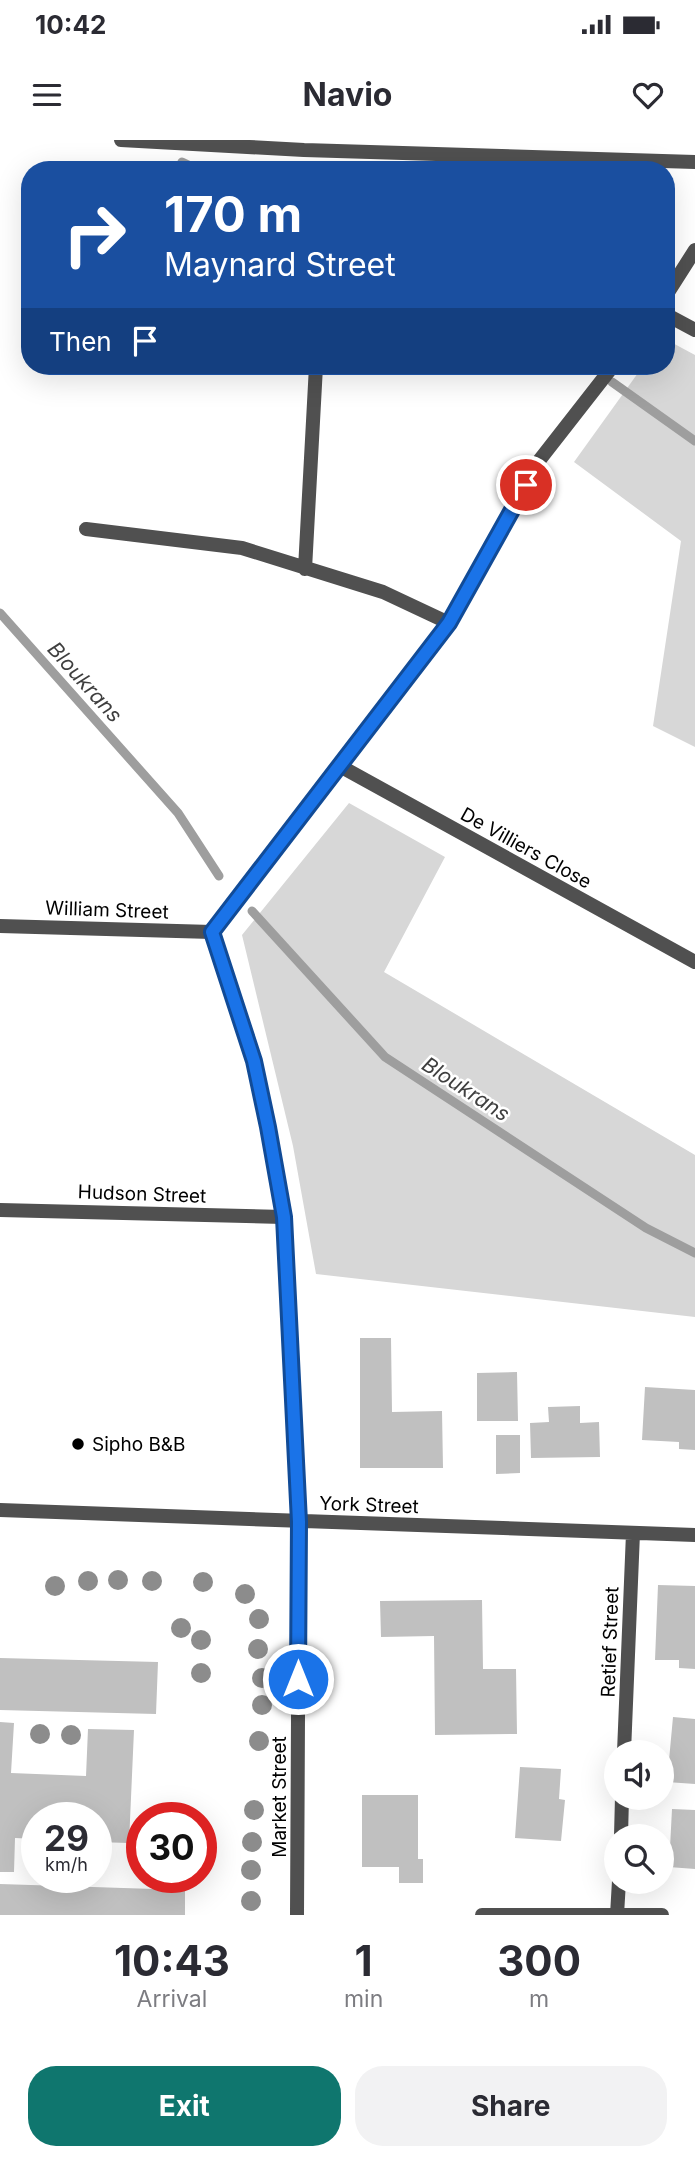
<!DOCTYPE html>
<html lang="en">
<head>
<meta charset="utf-8">
<style>
  :root { --surface:#fff; --page:#f2f2f3; --text:#2b2b33; --muted:#7c7c81; --accent:#0f766e }
  body { margin:0; font-family:Inter,sans-serif; background:var(--page); color:var(--text); height:100vh; display:flex; flex-direction:column; font-size:26px; white-space:nowrap }
  * { box-sizing:border-box; margin:0 }
  p { font-size:23px; color:var(--muted) }
  .icon { flex:none; width:38px; height:38px; fill:none; stroke:currentColor; stroke-width:2; stroke-linecap:round; stroke-linejoin:round }
  .map { position:relative; height:1775px; overflow:hidden }
  .side { display:flex; flex-direction:column; background:var(--surface); flex:1 }
  .side>* { flex:none }
  .banner { position:absolute; left:21px; top:21px; width:654px; height:214px; border-radius:28px; box-shadow:0 7px 28px #0002; background:#1a4fa0; color:#fff; overflow:hidden }
  .tools { position:absolute; left:604px; top:1600px; display:grid; gap:14px }
  .tools a { display:grid; place-items:center; width:70px; height:70px; border-radius:50%; background:var(--surface); box-shadow:0 7px 28px #0002; font-size:35px }
  .speed { position:absolute; left:21px; top:1662px; display:flex; gap:14px; font-size:35px; font-weight:700; text-align:center }
  .speed>* { display:grid; place-content:center; width:91px; height:91px; border-radius:50%; background:var(--surface); box-shadow:0 7px 28px #0002; line-height:1 }
  .speed small { font-size:18px; font-weight:400 }
  .speed .limit { border:10px solid #d22; background:#fff; color:#111 }
  .pin { position:absolute; display:grid; place-items:center; width:60px; height:60px; color:#fff; margin:-30px; border:4px solid #fff; border-radius:50%; box-shadow:0 2px 7px #0007 }
  .me { position:absolute; width:77px; margin:-38px; rotate:0deg; stroke-linejoin:round; filter:drop-shadow(0 0 5px #0008) }
  .turn { display:flex; align-items:center; gap:24px; height:147px; padding:0 28px; font-size:32px }
  .turn .icon { width:91px; height:91px; stroke-width:2.5 }
  .turn b { display:block; font-size:49px; line-height:60px }
  .then { display:flex; align-items:center; height:66px; padding:0 28px; background:#0003; gap:14px; font-size:26px }
  .eta { display:flex; justify-content:space-evenly; align-items:center; height:119px; text-align:center }
  .eta b { font-size:42px; font-weight:700; line-height:49px }
  .action { display:flex; gap:14px; margin-top:auto; padding:14px 28px }
  .action a { flex:1; height:80px; border-radius:28px; background:var(--accent); color:#fff; font-size:28px; font-weight:700; line-height:80px; text-align:center }
  .action a+a { background:var(--page); color:var(--text) }
  .status { display:flex; justify-content:space-between; align-items:center; height:49px; padding:0 35px; background:var(--surface); direction:ltr }
  .status svg { height:19px; fill:currentColor }
  header { display:flex; justify-content:space-between; align-items:center; height:91px; padding:0 28px; background:var(--surface); font-size:32px; font-weight:700 }
  .map>svg:first-child { display:block }
  .green { fill:#d7d7d7 }
  .lines { fill:none; stroke-linecap:round; stroke-linejoin:round }
  .stream { stroke:#9e9e9e; stroke-width:9 }
  .building { fill:#c0c0c0 }
  .minor { stroke:#505050; stroke-width:14 }
  .tree { fill:#8c8c8c }
  .route-casing { stroke:#114b97; stroke-width:18 }
  .route { stroke:#1a73e8; stroke-width:12 }
  .poi-dot { fill:#000; stroke:#fff; stroke-width:2.5 }
  .labels { text-anchor:middle; dominant-baseline:central; stroke-width:5; stroke-linejoin:round; paint-order:stroke }
  .street-label { font-size:19px; fill:#000; stroke:#fff }
  .poi-label { font-size:19px; fill:#000; stroke:#fff; text-anchor:start }
  .water-label { font-size:21px; font-style:italic; fill:#3f3f3f; stroke:#fff }
</style>
</head>
<body>
<div class="status"><b>10:42</b><svg viewBox="0 0 49 12"><path d="M0 12V9h3v3zM5 12V6h3v6zM10 12V3h3v9zM15 12V0h3v12zM26 1h20v11H26zM47 4h2v5h-2z"/></svg></div>
<header><svg class="icon" aria-label="menu" viewBox="0 0 24 24"><path d="M4 6h16M4 12h16M4 18h16"/></svg>Navio<svg class="icon" aria-label="heart" viewBox="0 0 24 24"><path d="M12 20l-8-8c-3-5 5-10 8-4 3-6 11-1 8 4z"/></svg></header>
<div class="map">
<svg width="695" height="1775" viewBox="0 0 695 1775">
  <rect width="100%" height="100%" fill="#fff"/>
  <path class="green" d="M667 200 695 215V607L653 586 681 401 574 322 643 226H667Z
    M349 663 445 717 384 832 695 1015V1177L316 1134 293 1006 242 795Z"/>
  <g class="lines">
    <path class="stream" d="M182 22 199 30
      M612 242 695 301
      M0 473 178 673 219 736
      M252 771 385 917 646 1088 695 1113"/>
  </g>
  <path class="building" d="M360 1198H391L392 1272 442 1271 443 1328H360Z
    M517 1232 518 1281H477V1233Z
    M645 1247 695 1250V1310L679 1309V1302L642 1300Z
    M580 1266V1283L599 1282 600 1317 531 1318 530 1283 549 1282 548 1267Z
    M496 1295H520V1333L496 1334Z
    M658 1445 695 1446V1529L679 1528V1520H655Z
    M482 1460 483 1529H516L517 1594 435 1595 434 1496 381 1497 380 1461Z
    M0 1518 158 1522 156 1574 0 1570Z
    M673 1577 695 1579V1644L667 1642Z
    M0 1582 14 1583 11 1633 86 1636 88 1589 134 1590 129 1703 96 1702V1678H37V1699L15 1698 14 1732H0Z
    M520 1627 561 1629 559 1659 565 1660 561 1701 515 1698Z
    M362 1655H418V1719H423V1743H399V1727H362Z
    M672 1669 695 1670V1729L669 1727Z
    M0 1744 185 1750V1775H0Z"/>
  <g class="lines">
    <path class="minor" d="M121 0 304 10 695 22
      M667 154 695 110
      M667 175 695 190
      M86 389 242 408 383 452 449 483
      M305 429 316 226
      M340 626 695 822
      M0 786 212 792
      M212 792 254 921 268 987 283 1077 299 1382 297 1775
      M212 792 449 483 538 322 613 226
      M0 1070 283 1077
      M0 1370 695 1395
      M624 1612 633 1393
      M621 1696 622 1657
      M482 1775H662
      M617 1775 619 1741"/>
  </g>
  <g class="tree">
    <circle cx="118" cy="1440" r="10"/>
    <circle cx="88" cy="1441" r="10"/>
    <circle cx="152" cy="1441" r="10"/>
    <circle cx="203" cy="1442" r="10"/>
    <circle cx="55" cy="1446" r="10"/>
    <circle cx="245" cy="1454" r="10"/>
    <circle cx="259" cy="1479" r="10"/>
    <circle cx="181" cy="1488" r="10"/>
    <circle cx="201" cy="1500" r="10"/>
    <circle cx="258" cy="1509" r="10"/>
    <circle cx="201" cy="1533" r="10"/>
    <circle cx="262" cy="1538" r="10"/>
    <circle cx="262" cy="1565" r="10"/>
    <circle cx="40" cy="1594" r="10"/>
    <circle cx="71" cy="1595" r="10"/>
    <circle cx="259" cy="1601" r="10"/>
    <circle cx="254" cy="1670" r="10"/>
    <circle cx="252" cy="1702" r="10"/>
    <circle cx="251" cy="1730" r="10"/>
    <circle cx="251" cy="1761" r="10"/>
  </g>
  <g class="lines">
    <g class="route-casing">
      <path id="route" d="M298 1539 299 1382 284 1077 268 987 254 921 212 792 449 483 526 345"/>
    </g>
    <use href="#route" class="route"/>
  </g>
  <circle class="poi-dot" cx="78" cy="1304" r="7"/>
  <g class="labels">
    <g class="street-label">
      <text transform="translate(526 708) rotate(29)">De Villiers Close</text>
      <text transform="translate(107 770) rotate(2)">William Street</text>
      <text transform="translate(142 1054) rotate(2)">Hudson Street</text>
      <text transform="translate(369 1365) rotate(2)">York Street</text>
      <text transform="translate(610 1502) rotate(-88)">Retief Street</text>
      <text transform="translate(279 1657) rotate(-90)">Market Street</text>
    </g>
    <g class="poi-label">
      <text x="92" y="1304">Sipho B&amp;B</text>
    </g>
    <g class="water-label">
      <text transform="translate(85 542) rotate(48)">Bloukrans</text>
      <text transform="translate(466 949) rotate(33)">Bloukrans</text>
    </g>
  </g>
</svg>
<div class="tools">
<a><svg class="icon" aria-label="sound" viewBox="0 0 24 24"><path d="M4 9h4l5-4v14l-5-4H4zM17 9q2 3 0 6"/></svg></a>
<a><svg class="icon" aria-label="search" viewBox="0 0 24 24"><circle cx="10" cy="10" r="6"/><path d="M15 15l6 6"/></svg></a>
</div>
<div class="speed"><div>29<small>km/h</small></div><div class="limit">30</div></div>
<div class="pin" style="left:526px;top:345px;background:#d93025"><svg class="icon" aria-label="arrive" viewBox="0 0 24 24"><path d="M6 21V4h12l-3 4 3 4H6"/></svg></div>
<svg class="me" style="left:298px;top:1539px" viewBox="-20 -20 40 40"><circle r="17" fill="#1a73e8" stroke="#fff" stroke-width="3"/><path d="M0-11L8 9 0 5-8 9z" fill="#fff"/></svg>
<div class="banner">
<div class="turn"><svg class="icon" aria-label="right" viewBox="0 0 24 24"><path d="M7 20v-9h11M14 6l5 5-5 5"/></svg><div><b>170 m</b>Maynard Street</div></div>
<div class="then">Then<svg class="icon" aria-label="arrive" viewBox="0 0 24 24"><path d="M6 21V4h12l-3 4 3 4H6"/></svg></div>
</div>
</div>
<section class="side">
<div class="eta">
<div><b>10:43</b><p>Arrival</p></div>
<div><b>1</b><p>min</p></div>
<div><b>300</b><p>m</p></div>
</div>
<div class="action"><a>Exit</a><a>Share</a></div>
</section>
</body>
</html>
